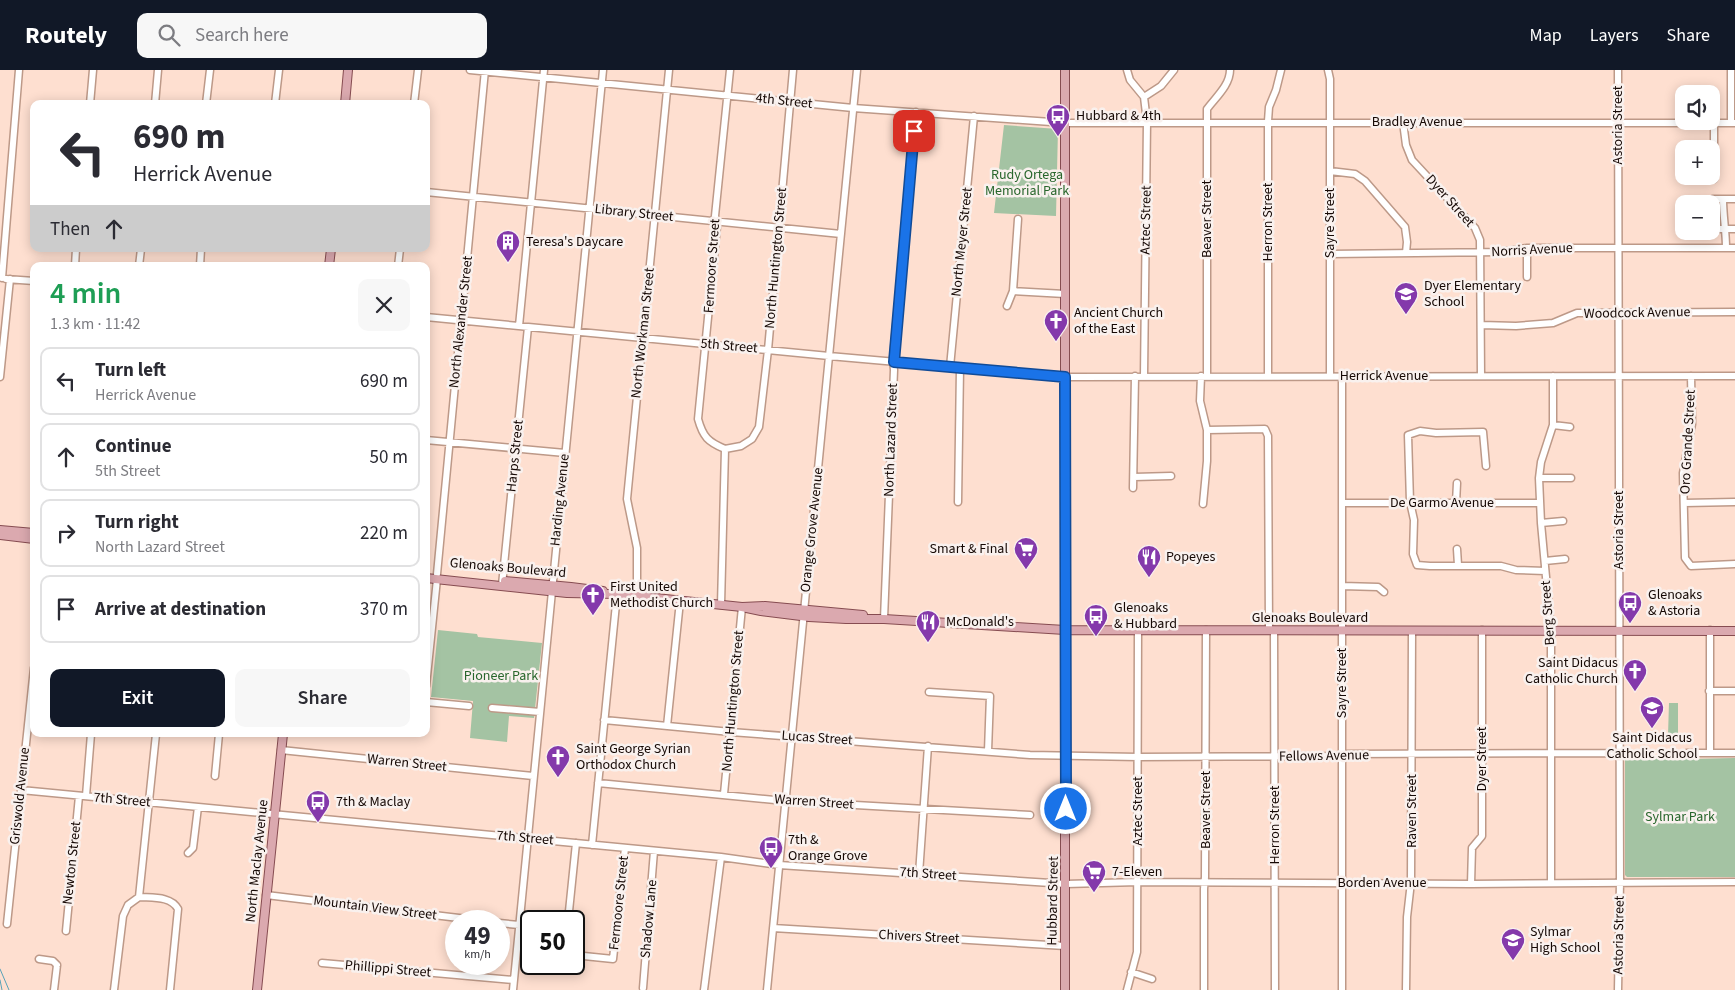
<!DOCTYPE html>
<html lang="en">
<head>
<meta charset="utf-8">
<style>
  :root { --surface:#fff; --page:#f7f7f7; --text:#2b2b33; --muted:#7c7c81; --line:#e1e1e2; --accent:#111827 }
  body { margin:0; font-family:"Source Sans 3",sans-serif; background:var(--page); color:var(--text); height:100vh; display:flex; flex-direction:column; font-size:19px; white-space:nowrap }
  * { box-sizing:border-box; margin:0 }
  p { font-size:16px; color:var(--muted) }
  .icon { flex:none; width:28px; height:28px; fill:none; stroke:currentColor; stroke-width:2; stroke-linecap:round; stroke-linejoin:round }
  .map { position:relative; flex:1; overflow:hidden }
  .drawer { position:absolute; left:30px; top:192px; width:400px; height:475px; display:flex; flex-direction:column; background:var(--surface); border-radius:10px; box-shadow:0 2px 12px #0003 }
  .drawer>* { flex:none }
  .top-card { position:absolute; left:30px; top:30px; width:400px; height:152px; border-radius:10px; box-shadow:0 2px 12px #0003; background:#fff; color:var(--text); overflow:hidden }
  .tools { position:absolute; left:1675px; top:15px; display:grid; gap:10px }
  .tools a { display:grid; place-items:center; width:45px; height:45px; border-radius:10px; background:var(--surface); box-shadow:0 2px 12px #0003; font-size:25px }
  .speed { position:absolute; left:445px; top:840px; display:flex; gap:10px; font-size:25px; font-weight:700; text-align:center }
  .speed>* { display:grid; place-content:center; width:65px; height:65px; border-radius:50%; background:var(--surface); box-shadow:0 2px 12px #0003; line-height:1 }
  .speed small { font-size:12px; font-weight:400 }
  .speed .limit { border:2px solid #111; border-radius:8px; background:#fff; color:#111 }
  .pin { position:absolute; display:grid; place-items:center; width:42px; height:42px; color:#fff; margin:-21px; border-radius:10px; box-shadow:0 2px 8px #0006 }
  .me { position:absolute; width:55px; margin:-28px; rotate:0deg; stroke-linejoin:round; filter:drop-shadow(0 0 4px #0008) }
  .turn { display:flex; align-items:center; gap:18px; height:105px; padding:0 20px; font-size:22px }
  .turn .icon { width:65px; height:65px; stroke-width:2.5 }
  .turn b { display:block; font-size:35px; line-height:42px }
  .then { display:flex; align-items:center; height:48px; padding:0 20px; background:#0003; gap:10px; font-size:19px }
  .round { display:grid; place-items:center; flex:none; width:52px; height:52px; border-radius:10px; background:var(--page) }
  .head { display:flex; align-items:center; justify-content:space-between; height:85px; padding:0 20px }
  h1 { font-size:30px; font-weight:600; line-height:38px; color:#1e9e55 }
  .primary-button { display:flex; gap:10px; margin-top:auto; padding:10px 20px }
  .primary-button a { flex:1; height:58px; border-radius:10px; background:var(--accent); color:#fff; font-size:20px; font-weight:600; line-height:58px; text-align:center }
  .primary-button a+a { background:var(--page); color:var(--text) }
  ul { padding:0; list-style:none }
  li { display:flex; align-items:center; gap:15px; height:68px; margin:0 10px 8px; padding:0 10px; border:2px solid var(--line); border-radius:10px }
  li div { flex:1 }
  li b { display:block; font-size:19px }
  li em { font-style:normal }
  header { display:flex; align-items:center; gap:30px; box-sizing:border-box; height:70px; padding:0 25px; background:var(--accent); color:#fff }
  header strong { font-size:24px }
  nav { display:flex; gap:28px; margin-inline-start:auto; font-size:18px }
  .search { width:350px; height:45px; background:var(--page); display:flex; align-items:center; gap:12px; box-sizing:border-box; padding:0 18px; border-radius:10px; color:var(--muted); font-size:19px }
  .map>svg:first-child { display:block }
  .green { fill:#a4c3a3 }
  .lines { fill:none; stroke-linecap:round; stroke-linejoin:round }
  .stream { stroke:#59a2b8; stroke-width:1 }
  .minor-casing { stroke:#bd9988; stroke-width:9 }
  .major-casing { stroke:#864c51; stroke-width:10 }
  .minor { stroke:#fff; stroke-width:6 }
  .major { stroke:#dba9af; stroke-width:8 }
  .route-casing { stroke:#114b97; stroke-width:12 }
  .route { stroke:#1a73e8; stroke-width:9 }
  .labels { text-anchor:middle; dominant-baseline:central; stroke-width:5; stroke-linejoin:round; paint-order:stroke }
  .street-label { font-size:14px; fill:#150804; stroke:#f9f1ee }
  .poi-label { font-size:14px; fill:#150804; stroke:#f9f1ee; text-anchor:start }
  .park-label { font-size:14px; fill:#28662c; stroke:#f9f1ee }
</style>
</head>
<body>
<header>
<strong>Routely</strong>
<div class="search"><svg class="icon" aria-label="search" viewBox="0 0 24 24"><circle cx="10" cy="10" r="6"/><path d="M15 15l6 6"/></svg>Search here</div>
<nav><a>Map</a><a>Layers</a><a>Share</a></nav>
</header>
<div class="map">
<svg width="1735" height="920" viewBox="0 0 1735 920">
  <rect width="100%" height="100%" fill="#fedfd0"/>
  <path class="green" d="M1004 55 1058 59 1056 146 994 143Z
    M438 560 477 564 478 567 542 573 534 648 509 646 507 672 470 668 473 631 431 627Z
    M1669 633H1678V665H1668Z
    M1625 686H1686L1687 689 1735 688V807H1627L1625 805Z"/>
  <g class="lines">
    <path class="stream" d="M0 899 9 920
      M0 910 2 920"/>
    <g class="minor-casing">
      <path id="minor" d="M470 0 853 38 1065 53H1735
        M1127 0 1130 10 1144 27 1147 52 1144 306
        M1328 0 1330 9V306
        M1731 0V53
        M1144 27 1161 16 1174 0
        M90 34 93 0
        M155 34 158 0
        M206 34 210 0
        M275 34 279 0
        M414 34 418 0
        M1403 52 1406 75 1412 90 1475 158 1480 170 1481 306
        M1330 101 1355 104 1365 111 1405 157 1407 172 1406 183
        M1714 109V53
        M426 122 841 164
        M1713 129H1723
        M1712 159H1735
        M1726 178C1726 161 1723 146 1723 129H1734
        M1330 184 1501 182 1527 178H1735
        M75 196 76 179
        M139 196 141 179
        M200 196 201 179
        M398 196 400 179
        M1527 207V178
        M2 208 19 0
        M6 209 34 211
        M1013 221 1065 224
        M1007 236 1013 221 1018 149
        M426 247 829 286 1065 307 1735 306
        M1481 255 1516 256 1553 253 1577 243 1735 242
        M519 256 544 0
        M950 297 974 46
        M1201 306 1200 331 1207 360V391L1203 434
        M1207 306V39C1216 27 1230 15 1230 0
        M1268 306V51L1269 37 1276 20 1281 0
        M1691 306 1692 354 1683 403 1685 488 1691 496 1735 494
        M0 307 10 209
        M1553 355 1570 357
        M1207 360 1265 359 1268 366 1269 560
        M426 370 565 383
        M725 379C708 372 703 367 698 349L717 156 715 146 730 0
        M1486 396 1483 362 1436 363 1420 361 1408 365 1410 432 1414 450 1413 484 1417 495 1430 496H1501L1516 500 1545 501
        M1134 407 1171 406
        M1539 408H1571
        M1133 418 1135 306
        M958 432 960 298
        M1343 433H1540
        M1456 433 1457 413
        M1684 433 1735 432
        M1541 453 1563 451
        M1457 479 1458 495
        M1545 491 1565 489
        M437 504 485 0
        M502 515 528 257
        M1342 516 1378 517 1384 522
        M637 526V478L627 429 669 0
        M721 535 725 379 741 376 752 369 759 357 768 280 793 0
        M884 549 894 300 893 290 916 42
        M1274 560 1275 920
        M1710 560V683
        M426 616 437 509
        M1709 621H1735
        M929 622 990 626 988 681
        M426 632 469 636
        M492 638 540 642
        M604 650 731 662 1030 685 1138 687 1335 686 1342 684 1619 683
        M667 656 680 531
        M281 680 533 706
        M1687 683H1735
        M215 706 219 664
        M598 713 785 731 1030 745
        M21 720 721 787 779 795 1066 814 1138 812 1471 814 1735 812
        M724 724 742 537
        M86 726 91 664
        M592 775 617 524
        M188 783 193 778 198 737
        M919 804 928 676
        M1551 813V561L1541 453 1539 408 1541 392 1553 355V306
        M1471 814 1472 778 1482 766V560
        M266 825 484 851
        M139 827C153 828 171 826 178 839L170 920
        M568 851 576 773
        M499 853 519 855
        M7 854 34 598
        M773 858 1065 876
        M66 861 79 726
        M574 885 613 889 625 778
        M39 889 53 891 57 895
        M322 893 514 910
        M1131 902 1152 909
        M643 918 654 781
        M54 920 57 895
        M114 920 123 846 128 835 139 827 156 664
        M513 920 603 0
        M704 920 721 787
        M767 920 857 0
        M1127 920 1137 882 1138 560
        M1204 920V819L1205 807 1206 560
        M1342 920V306
        M1406 920 1407 847 1411 812 1412 561
        M1618 920 1620 812 1618 0"/>
    </g>
    <g class="major-casing">
      <path id="major" d="M1065 0V920
        M345 34 348 0
        M329 196 331 179
        M0 460 34 463
        M0 465 34 469
        M426 508 567 523 617 524 742 537 765 536 863 545
        M505 511 571 517 603 521
        M742 537 761 541 809 547 846 549H884L1065 560 1735 561
        M257 920 283 664"/>
    </g>
    <use href="#minor" class="minor"/>
    <use href="#major" class="major"/>
  </g>
  <g class="lines">
    <g class="route-casing">
      <path id="route" d="M914 61 894 292 1065 307 1066 739"/>
    </g>
    <use href="#route" class="route"/>
  </g>
  <defs>
    <g id="bus-pin" transform="scale(1.25)"><path d="M0 17L-7.5 6A9.5 9.5 0 1 1 7.5 6Z" fill="#8439ab" stroke="#f9f1ee"/><path d="M-5-6H5V4H4V6H2V4H-2V6H-4V4H-5ZM-3.5-4V0h7V-4ZM-3.5 1.2v1.5H-2V1.2ZM2 1.2v1.5H3.5V1.2Z" fill="#fff"/></g>
    <g id="building-pin" transform="scale(1.25)"><path d="M0 17L-7.5 6A9.5 9.5 0 1 1 7.5 6Z" fill="#8439ab" stroke="#f9f1ee"/><path d="M-4-6H4V6H1V3H-1V6H-4ZM-2.5-4.3h1.7v1.8h-1.7ZM.8-4.3h1.7v1.8H.8ZM-2.5-1h1.7V.8h-1.7ZM.8-1h1.7V.8H.8Z" fill="#fff"/></g>
    <g id="school-pin" transform="scale(1.25)"><path d="M0 17L-7.5 6A9.5 9.5 0 1 1 7.5 6Z" fill="#8439ab" stroke="#f9f1ee"/><path d="M0-5L7-2L0 1L-7-2ZM-4 1L0 2.5L4 1V4Q0 6-4 4Z" fill="#fff"/></g>
    <g id="church-pin" transform="scale(1.25)"><path d="M0 17L-7.5 6A9.5 9.5 0 1 1 7.5 6Z" fill="#8439ab" stroke="#f9f1ee"/><path d="M-1.2-6h2.4v3.5h3.3v2.4h-3.3V6h-2.4V-.1h-3.3v-2.4h3.3Z" fill="#fff"/></g>
    <g id="supermarket-pin" transform="scale(1.25)"><path d="M0 17L-7.5 6A9.5 9.5 0 1 1 7.5 6Z" fill="#8439ab" stroke="#f9f1ee"/><path d="M-6-5.5h2.5l.6 2H6L4.5 2H-2.5L-4.4-4H-6ZM-1.5 3.2a1.3 1.3 0 1 0 .1 0ZM3 3.2a1.3 1.3 0 1 0 .1 0Z" fill="#fff"/></g>
    <g id="restaurant-pin" transform="scale(1.25)"><path d="M0 17L-7.5 6A9.5 9.5 0 1 1 7.5 6Z" fill="#8439ab" stroke="#f9f1ee"/><path d="M-5-6h1v4h1v-4h1v4h1v-4h1v5L-1.5 .5V6h-2V.5L-5-1ZM5-6V6H3V1.5H1.5Q1.5-4 5-6Z" fill="#fff"/></g>
  </defs>
  <g fill-rule="evenodd">
    <use href="#bus-pin" x="1058" y="46"/>
    <use href="#building-pin" x="508" y="172"/>
    <use href="#school-pin" x="1406" y="224"/>
    <use href="#church-pin" x="1056" y="251"/>
    <use href="#supermarket-pin" x="1026" y="479"/>
    <use href="#restaurant-pin" x="1149" y="487"/>
    <use href="#church-pin" x="593" y="525"/>
    <use href="#bus-pin" x="1630" y="533"/>
    <use href="#bus-pin" x="1096" y="546"/>
    <use href="#restaurant-pin" x="928" y="552"/>
    <use href="#church-pin" x="1635" y="601"/>
    <use href="#school-pin" x="1652" y="638"/>
    <use href="#church-pin" x="558" y="687"/>
    <use href="#bus-pin" x="318" y="732"/>
    <use href="#bus-pin" x="771" y="778"/>
    <use href="#supermarket-pin" x="1094" y="802"/>
    <use href="#school-pin" x="1513" y="870"/>
  </g>
  <g class="labels">
    <g class="street-label">
      <text transform="translate(784 31) rotate(6)">4th Street</text>
      <text x="1417" y="52">Bradley Avenue</text>
      <text transform="translate(1618 55) rotate(-90)">Astoria Street</text>
      <text transform="translate(1450 131) rotate(48)">Dyer Street</text>
      <text transform="translate(634 143) rotate(6)">Library Street</text>
      <text transform="translate(1207 149) rotate(-90)">Beaver Street</text>
      <text transform="translate(1146 150) rotate(-89)">Aztec Street</text>
      <text transform="translate(1268 152) rotate(-90)">Herron Street</text>
      <text transform="translate(1330 153) rotate(-90)">Sayre Street</text>
      <text transform="translate(962 172) rotate(-84)">North Meyer Street</text>
      <text transform="translate(1532 180) rotate(-3)">Norris Avenue</text>
      <text transform="translate(776 188) rotate(-85)">North Huntington Street</text>
      <text transform="translate(712 196) rotate(-86)">Fermoore Street</text>
      <text transform="translate(1637 243) rotate(-1)">Woodcock Avenue</text>
      <text transform="translate(461 252) rotate(-84)">North Alexander Street</text>
      <text transform="translate(643 263) rotate(-84)">North Workman Street</text>
      <text transform="translate(729 276) rotate(5)">5th Street</text>
      <text x="1384" y="306">Herrick Avenue</text>
      <text transform="translate(891 370) rotate(-88)">North Lazard Street</text>
      <text transform="translate(1688 372) rotate(-87)">Oro Grande Street</text>
      <text transform="translate(515 386) rotate(-84)">Harps Street</text>
      <text transform="translate(560 430) rotate(-84)">Harding Avenue</text>
      <text x="1442" y="433">De Garmo Avenue</text>
      <text transform="translate(812 460) rotate(-84)">Orange Grove Avenue</text>
      <text transform="translate(1619 460) rotate(-90)">Astoria Street</text>
      <text transform="translate(508 498) rotate(5)">Glenoaks Boulevard</text>
      <text transform="translate(1548 543) rotate(-94)">Berg Street</text>
      <text x="1310" y="548">Glenoaks Boulevard</text>
      <text transform="translate(1342 613) rotate(-90)">Sayre Street</text>
      <text transform="translate(733 631) rotate(-85)">North Huntington Street</text>
      <text transform="translate(817 668) rotate(4)">Lucas Street</text>
      <text transform="translate(1324 686) rotate(-1)">Fellows Avenue</text>
      <text transform="translate(1482 689) rotate(-90)">Dyer Street</text>
      <text transform="translate(407 693) rotate(6)">Warren Street</text>
      <text transform="translate(20 726) rotate(-84)">Griswold Avenue</text>
      <text transform="translate(122 730) rotate(5)">7th Street</text>
      <text transform="translate(814 732) rotate(4)">Warren Street</text>
      <text transform="translate(1206 740) rotate(-90)">Beaver Street</text>
      <text transform="translate(1138 741) rotate(-90)">Aztec Street</text>
      <text transform="translate(1412 741) rotate(-90)">Raven Street</text>
      <text transform="translate(1275 755) rotate(-90)">Herron Street</text>
      <text transform="translate(525 768) rotate(5)">7th Street</text>
      <text transform="translate(257 791) rotate(-84)">North Maclay Avenue</text>
      <text transform="translate(72 793) rotate(-84)">Newton Street</text>
      <text transform="translate(928 804) rotate(4)">7th Street</text>
      <text x="1382" y="813">Borden Avenue</text>
      <text transform="translate(1053 831) rotate(-89)">Hubbard Street</text>
      <text transform="translate(619 833) rotate(-84)">Fermoore Street</text>
      <text transform="translate(375 838) rotate(7)">Mountain View Street</text>
      <text transform="translate(649 849) rotate(-85)">Shadow Lane</text>
      <text transform="translate(1619 865) rotate(-89)">Astoria Street</text>
      <text transform="translate(919 867) rotate(3)">Chivers Street</text>
      <text transform="translate(388 899) rotate(5)">Phillippi Street</text>
    </g>
    <g class="poi-label">
      <text x="1076" y="46">Hubbard &amp; 4th</text>
      <text x="526" y="172">Teresa's Daycare</text>
      <text x="1424" y="216">Dyer Elementary<tspan x="1424" dy="16">School</tspan></text>
      <text x="1074" y="243">Ancient Church<tspan x="1074" dy="16">of the East</tspan></text>
      <text x="1008" y="479" text-anchor="end">Smart &amp; Final</text>
      <text x="1166" y="487">Popeyes</text>
      <text x="610" y="517">First United<tspan x="610" dy="16">Methodist Church</tspan></text>
      <text x="1648" y="525">Glenoaks<tspan x="1648" dy="16">&amp; Astoria</tspan></text>
      <text x="1114" y="538">Glenoaks<tspan x="1114" dy="16">&amp; Hubbard</tspan></text>
      <text x="946" y="552">McDonald's</text>
      <text x="1618" y="593" text-anchor="end">Saint Didacus<tspan x="1618" dy="16">Catholic Church</tspan></text>
      <text x="1652" y="668" text-anchor="middle">Saint Didacus<tspan x="1652" dy="16">Catholic School</tspan></text>
      <text x="576" y="679">Saint George Syrian<tspan x="576" dy="16">Orthodox Church</tspan></text>
      <text x="336" y="732">7th &amp; Maclay</text>
      <text x="788" y="770">7th &amp;<tspan x="788" dy="16">Orange Grove</tspan></text>
      <text x="1112" y="802">7-Eleven</text>
      <text x="1530" y="862">Sylmar<tspan x="1530" dy="16">High School</tspan></text>
    </g>
    <g class="park-label">
      <text x="1027" y="105">Rudy Ortega<tspan x="1027" dy="16">Memorial Park</tspan></text>
      <text x="501" y="606">Pioneer Park</text>
      <text x="1680" y="747">Sylmar Park</text>
    </g>
  </g>
</svg>
<div class="tools">
<a><svg class="icon" aria-label="sound" viewBox="0 0 24 24"><path d="M4 9h4l5-4v14l-5-4H4zM17 9q2 3 0 6"/></svg></a>
<a>+</a>
<a>−</a>
</div>
<div class="speed"><div>49<small>km/h</small></div><div class="limit">50</div></div>
<div class="pin" style="left:914px;top:61px;background:#d93025"><svg class="icon" aria-label="arrive" viewBox="0 0 24 24"><path d="M6 21V4h12l-3 4 3 4H6"/></svg></div>
<svg class="me" style="left:1066px;top:739px" viewBox="-20 -20 40 40"><circle r="17" fill="#1a73e8" stroke="#fff" stroke-width="3"/><path d="M0-11L8 9 0 5-8 9z" fill="#fff"/></svg>
<div class="top-card">
<div class="turn"><svg class="icon" aria-label="left" viewBox="0 0 24 24"><path d="M17 20v-9H6M10 6l-5 5 5 5"/></svg><div><b>690 m</b>Herrick Avenue</div></div>
<div class="then">Then<svg class="icon" aria-label="ahead" viewBox="0 0 24 24"><path d="M12 20V5M6 11l6-6 6 6"/></svg></div>
</div>
<section class="drawer">
<div class="head"><div><h1>4 min</h1><p>1.3 km · 11:42</p></div><a class="round"><svg class="icon" aria-label="close" viewBox="0 0 24 24"><path d="M6 6l12 12M18 6L6 18"/></svg></a></div>
<ul>
<li><svg class="icon" aria-label="left" viewBox="0 0 24 24"><path d="M17 20v-9H6M10 6l-5 5 5 5"/></svg><div><b>Turn left</b><p>Herrick Avenue</p></div><em>690 m</em></li>
<li><svg class="icon" aria-label="ahead" viewBox="0 0 24 24"><path d="M12 20V5M6 11l6-6 6 6"/></svg><div><b>Continue</b><p>5th Street</p></div><em>50 m</em></li>
<li><svg class="icon" aria-label="right" viewBox="0 0 24 24"><path d="M7 20v-9h11M14 6l5 5-5 5"/></svg><div><b>Turn right</b><p>North Lazard Street</p></div><em>220 m</em></li>
<li><svg class="icon" aria-label="arrive" viewBox="0 0 24 24"><path d="M6 21V4h12l-3 4 3 4H6"/></svg><div><b>Arrive at destination</b></div><em>370 m</em></li>
</ul>
<div class="primary-button"><a>Exit</a><a>Share</a></div>
</section>
</div>
</body>
</html>
